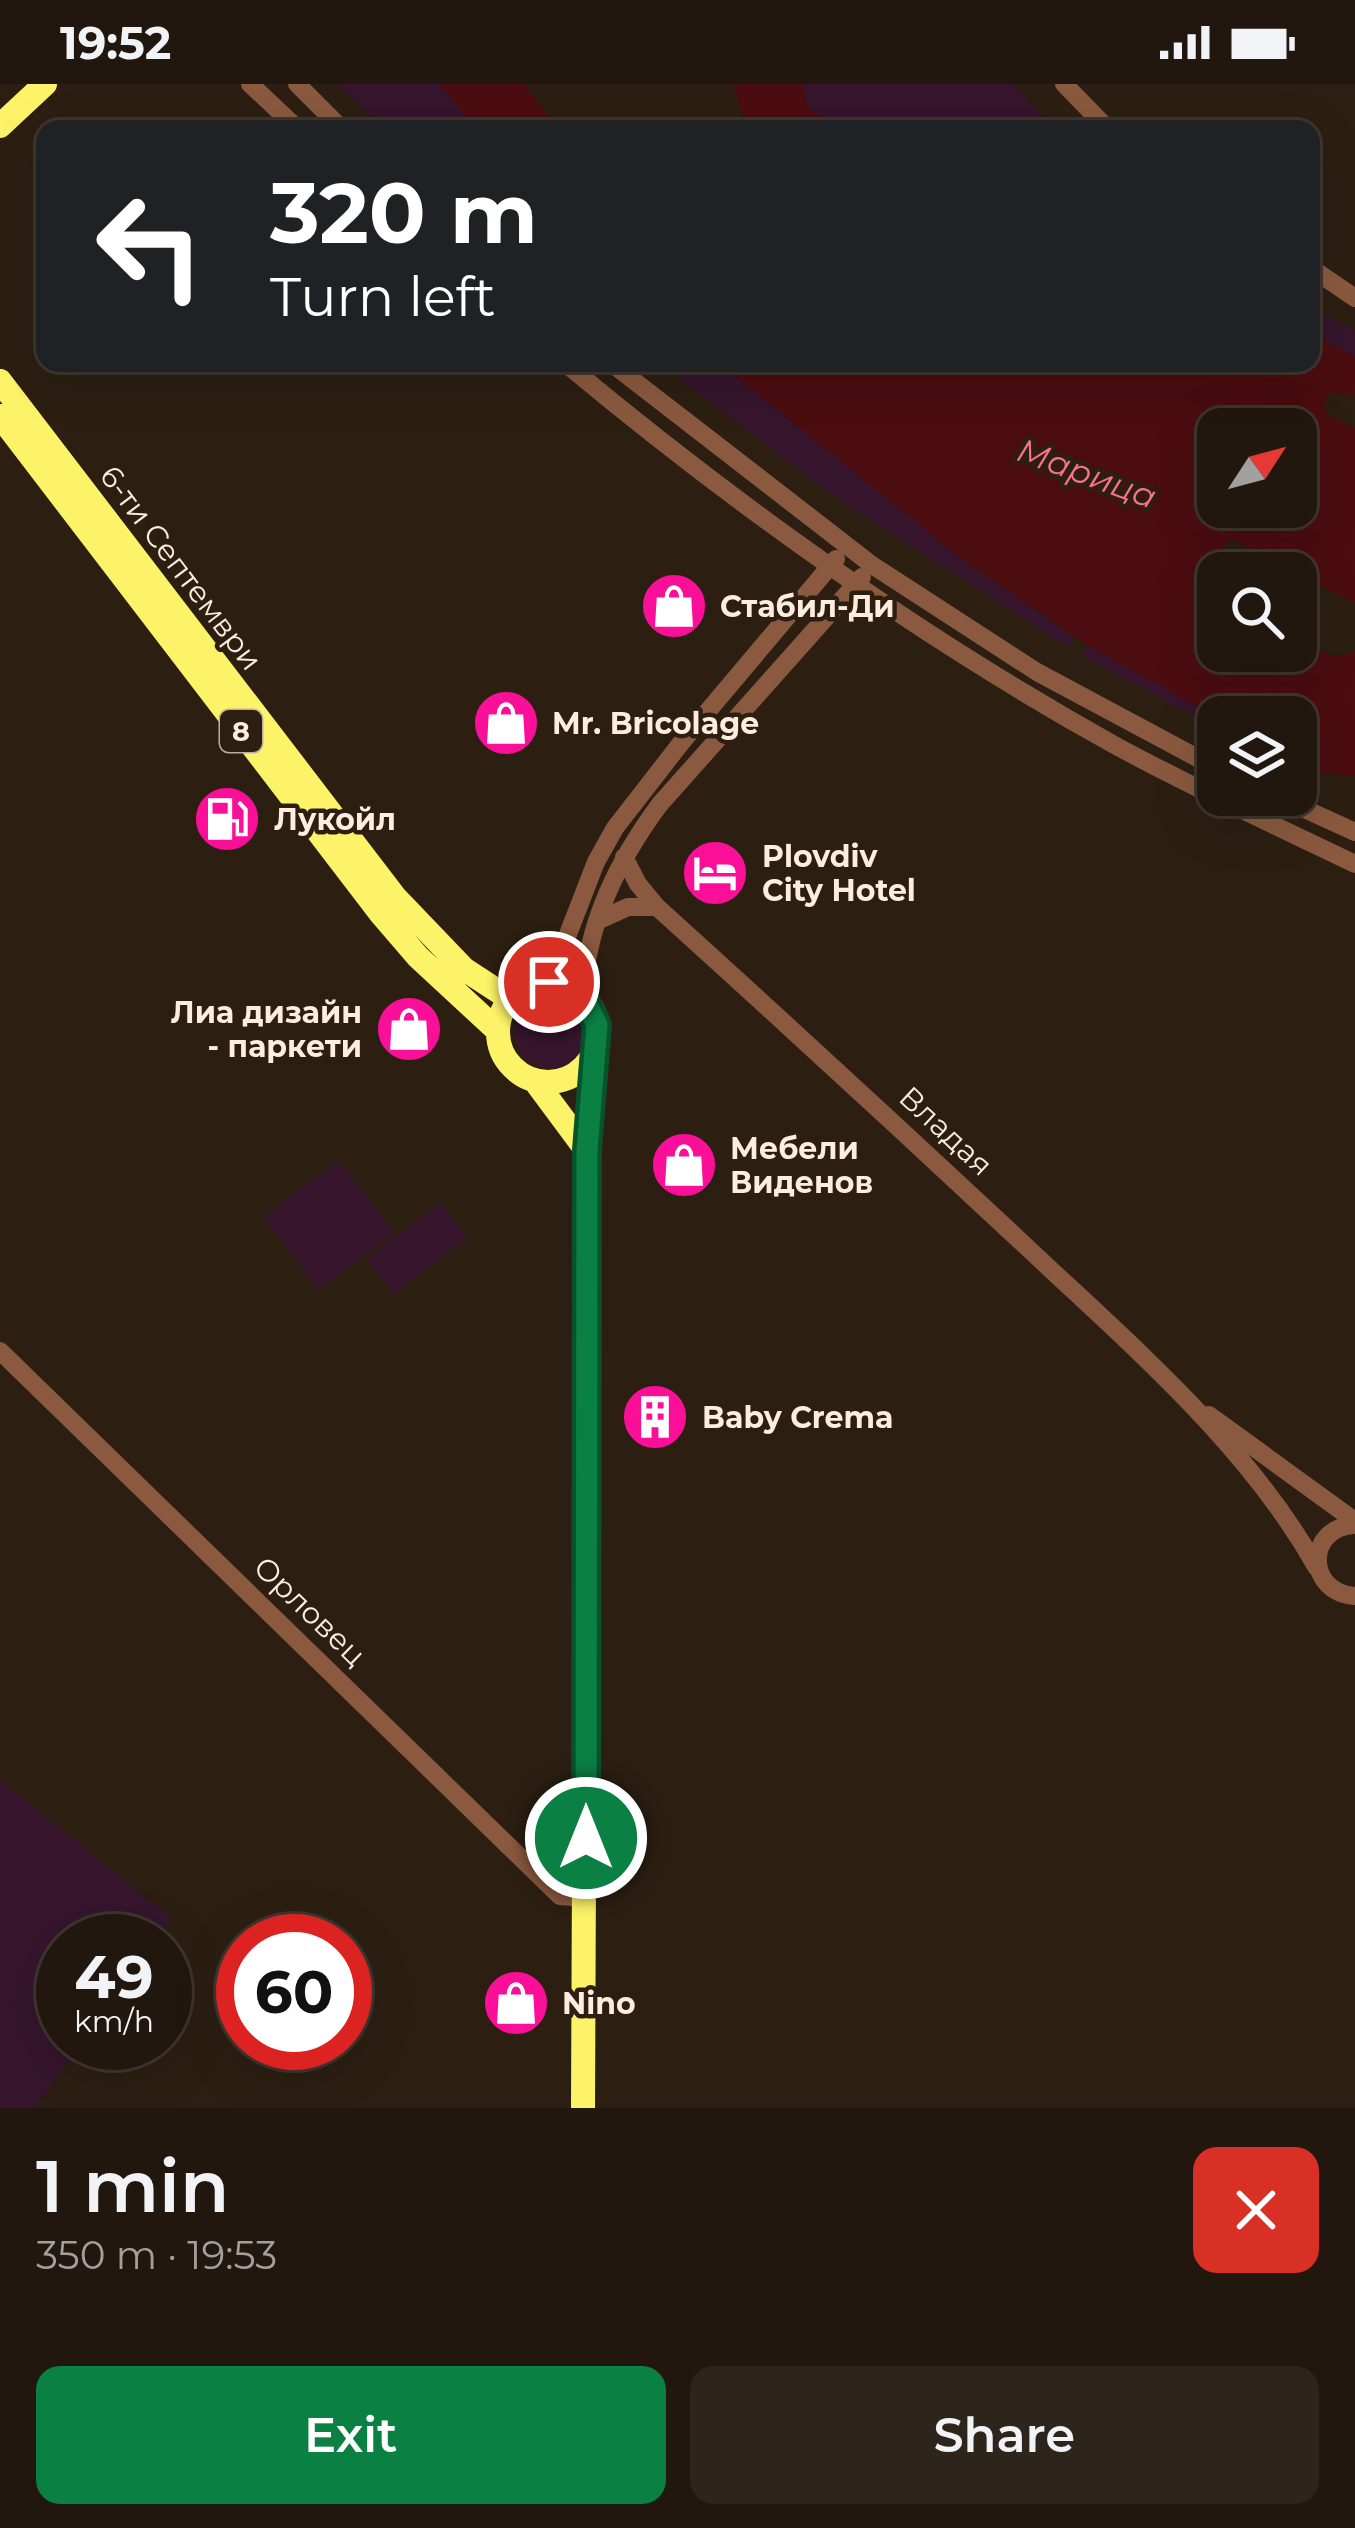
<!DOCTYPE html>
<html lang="en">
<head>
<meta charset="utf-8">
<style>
  :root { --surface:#21170e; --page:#2d241c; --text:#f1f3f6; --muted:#a29f9e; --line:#3e362e; --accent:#0b8043 }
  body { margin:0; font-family:Montserrat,sans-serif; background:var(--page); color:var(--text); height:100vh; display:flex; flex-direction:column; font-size:45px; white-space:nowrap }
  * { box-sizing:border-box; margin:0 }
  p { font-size:39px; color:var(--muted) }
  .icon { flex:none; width:66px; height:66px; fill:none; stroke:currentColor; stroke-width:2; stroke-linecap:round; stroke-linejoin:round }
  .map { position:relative; height:2024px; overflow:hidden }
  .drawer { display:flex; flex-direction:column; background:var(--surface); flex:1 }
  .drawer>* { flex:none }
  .guide { position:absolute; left:36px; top:36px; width:1284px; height:252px; border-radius:24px; box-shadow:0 12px 48px #0002,0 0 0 3px var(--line); background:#202124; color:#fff; overflow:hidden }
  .needle { width:78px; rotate:54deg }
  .buttons { position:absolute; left:1197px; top:324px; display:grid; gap:24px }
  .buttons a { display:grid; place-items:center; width:120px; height:120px; border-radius:24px; background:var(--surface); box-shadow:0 12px 48px #0002,0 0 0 3px var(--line); font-size:60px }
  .speed { position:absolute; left:36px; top:1830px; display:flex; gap:24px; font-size:60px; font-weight:700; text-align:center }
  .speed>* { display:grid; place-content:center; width:156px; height:156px; border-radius:50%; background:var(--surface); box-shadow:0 12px 48px #0002,0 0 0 3px var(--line); line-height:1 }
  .speed small { font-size:30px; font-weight:400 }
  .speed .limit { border:18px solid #d22; background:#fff; color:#111 }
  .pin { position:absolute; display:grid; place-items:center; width:102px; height:102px; color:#fff; margin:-51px; border:6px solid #fff; border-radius:50%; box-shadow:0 3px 12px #0007 }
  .me { position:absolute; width:132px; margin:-66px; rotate:0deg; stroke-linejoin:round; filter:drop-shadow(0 0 9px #0008) }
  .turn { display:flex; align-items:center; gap:42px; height:252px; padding:0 36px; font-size:54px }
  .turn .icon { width:156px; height:156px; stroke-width:2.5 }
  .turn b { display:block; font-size:84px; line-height:102px }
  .round { display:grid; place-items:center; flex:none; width:126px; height:126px; border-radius:24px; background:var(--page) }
  .head { display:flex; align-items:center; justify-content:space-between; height:204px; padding:0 36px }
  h1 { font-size:72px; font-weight:600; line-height:90px }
  .action { display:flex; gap:24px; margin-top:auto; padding:24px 36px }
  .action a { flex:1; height:138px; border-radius:24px; background:var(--accent); color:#fff; font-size:48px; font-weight:600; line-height:138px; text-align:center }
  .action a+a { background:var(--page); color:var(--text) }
  .status { display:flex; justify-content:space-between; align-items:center; height:84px; padding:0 60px; background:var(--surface); direction:ltr }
  .status svg { height:33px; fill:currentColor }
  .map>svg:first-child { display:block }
  .green { fill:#36152d }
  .water { fill:#4b0d10; fill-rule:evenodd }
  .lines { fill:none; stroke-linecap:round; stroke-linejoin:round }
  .minor { stroke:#8a593f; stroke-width:18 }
  .major { stroke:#fcf368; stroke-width:24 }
  .route-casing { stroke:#07532c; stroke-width:30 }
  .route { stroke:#0b8043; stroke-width:21 }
  .labels { text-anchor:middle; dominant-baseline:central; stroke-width:9; stroke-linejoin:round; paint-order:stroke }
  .shield { fill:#2c1f12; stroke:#bfaea1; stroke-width:3 }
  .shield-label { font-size:27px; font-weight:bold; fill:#feecde }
  .street-label { font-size:30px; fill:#feecde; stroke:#2c1f12 }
  .poi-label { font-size:30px; font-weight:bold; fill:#feecde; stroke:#2c1f12; text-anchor:start }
  .water-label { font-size:33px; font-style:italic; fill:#fc6f8e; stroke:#2c1f12 }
</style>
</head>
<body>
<div class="status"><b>19:52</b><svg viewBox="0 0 49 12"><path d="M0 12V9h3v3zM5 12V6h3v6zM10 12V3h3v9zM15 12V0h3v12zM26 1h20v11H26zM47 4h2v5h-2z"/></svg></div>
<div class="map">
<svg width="1355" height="2024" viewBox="0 0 1355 2024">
  <rect width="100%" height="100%" fill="#2c1f12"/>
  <path class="green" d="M336 0H440L476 45H386Z
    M803 0H1014L1053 45H843L808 24Z
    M1311 223 1355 247V273L1311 248Z
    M659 279H719L963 476 1074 553 1068 563 829 409Z
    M1087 561 1218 634V644L1082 572Z
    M514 948a36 36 0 1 1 72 0a36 36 0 1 1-72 0Z
    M339 1077 394 1149 319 1206 264 1133Z
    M440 1118 467 1153 394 1210 367 1175Z
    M0 1696 171 1834 154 1857H63V1959H81L34 2024H0Z"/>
  <path class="water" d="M440 0H524L558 45H476Z
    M734 0H803L808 24 843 45H746Z
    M1311 248 1355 273V311L1332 308 1326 312 1324 321 1329 332 1355 344V520L1231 454 1218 469 1225 489H1218V567H1296V537C1313 561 1323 581 1355 567V692L1321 689 1296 677V633L1218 634 1087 561 963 476 719 279H1311ZM1218 345H1296V423H1218Z"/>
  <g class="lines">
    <path class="minor" d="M250 0 298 45
      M297 0 342 45
      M1064 0 1108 45
      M1311 184 1355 214
      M565 279C738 423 921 554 1118 663 1196 705 1276 742 1355 780
      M611 279 872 481 1037 588 1218 685
      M1274 711 1355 748
      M657 823C783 937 908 1052 1032 1168 1134 1264 1247 1360 1317 1484
      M597 837 628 823H657L638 800 624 773
      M549 899 596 778 615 744 681 659 836 475
      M583 914C586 841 617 778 660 720L862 493
      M0 1267 560 1812 586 1814
      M1209 1331 1355 1437
      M1355 1441C1305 1443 1306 1509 1355 1512"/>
    <path class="major" d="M0 42 45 0
      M0 297 395 813 464 885 510 915
      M0 332 381 830 418 873 498 947
      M498 948a50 50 0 1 1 100 0a50 50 0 1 1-100 0Z
      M535 997 587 1067
      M583 2024 587 1067 592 972"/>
  </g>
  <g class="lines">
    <g class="route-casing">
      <path id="route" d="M549 898 568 903 584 914 597 941 587 1066 586 1754"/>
    </g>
    <use href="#route" class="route"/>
  </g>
  <defs>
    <g id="shop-disc" transform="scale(3.45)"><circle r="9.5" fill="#fa0f98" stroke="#2c1f12"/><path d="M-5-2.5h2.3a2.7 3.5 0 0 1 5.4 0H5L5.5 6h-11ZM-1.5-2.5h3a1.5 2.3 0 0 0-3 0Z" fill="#fff"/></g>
    <g id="fuel-disc" transform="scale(3.45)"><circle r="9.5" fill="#fa0f98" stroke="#2c1f12"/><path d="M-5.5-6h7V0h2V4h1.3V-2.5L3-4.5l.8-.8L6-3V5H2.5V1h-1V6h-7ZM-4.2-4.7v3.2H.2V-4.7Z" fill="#fff"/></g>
    <g id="hotel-disc" transform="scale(3.45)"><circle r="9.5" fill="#fa0f98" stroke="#2c1f12"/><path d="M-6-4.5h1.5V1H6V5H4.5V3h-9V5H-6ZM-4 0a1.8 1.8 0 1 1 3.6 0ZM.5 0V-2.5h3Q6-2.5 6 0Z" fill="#fff"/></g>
    <g id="building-disc" transform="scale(3.45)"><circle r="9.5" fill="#fa0f98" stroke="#2c1f12"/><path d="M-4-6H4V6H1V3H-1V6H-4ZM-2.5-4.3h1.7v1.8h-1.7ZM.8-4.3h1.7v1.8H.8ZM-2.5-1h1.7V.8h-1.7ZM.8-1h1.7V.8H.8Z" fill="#fff"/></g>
  </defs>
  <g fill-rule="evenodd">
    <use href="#shop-disc" x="674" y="522"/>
    <use href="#shop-disc" x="506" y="639"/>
    <use href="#fuel-disc" x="227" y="735"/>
    <use href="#hotel-disc" x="715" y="789"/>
    <use href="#shop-disc" x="409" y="945"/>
    <use href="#shop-disc" x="684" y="1081"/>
    <use href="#building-disc" x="655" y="1333"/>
    <use href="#shop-disc" x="516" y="1919"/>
  </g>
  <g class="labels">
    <rect class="shield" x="220" y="626" width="42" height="42" rx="9"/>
    <g class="shield-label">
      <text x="241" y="647">8</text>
    </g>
    <g class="street-label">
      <text transform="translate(181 484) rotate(53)">6-ти Септември</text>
      <text transform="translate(946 1047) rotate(43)">Владая</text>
      <text transform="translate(310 1527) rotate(44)">Орловец</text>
    </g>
    <g class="poi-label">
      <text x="720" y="522">Стабил-Ди</text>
      <text x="552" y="639">Mr. Bricolage</text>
      <text x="274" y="735">Лукойл</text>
      <text x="762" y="772">Plovdiv<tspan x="762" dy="34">City Hotel</tspan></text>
      <text x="362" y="928" text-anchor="end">Лиа дизайн<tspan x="362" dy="34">- паркети</tspan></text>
      <text x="730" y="1064">Мебели<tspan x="730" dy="34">Виденов</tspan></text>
      <text x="702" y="1333">Baby Crema</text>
      <text x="562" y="1919">Nino</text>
    </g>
    <g class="water-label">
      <text transform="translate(1087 389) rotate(20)">Марица</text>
    </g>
  </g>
</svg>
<div class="buttons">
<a><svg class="needle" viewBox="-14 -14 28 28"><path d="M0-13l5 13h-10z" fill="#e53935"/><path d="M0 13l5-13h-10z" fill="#a29f9e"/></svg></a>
<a><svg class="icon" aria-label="search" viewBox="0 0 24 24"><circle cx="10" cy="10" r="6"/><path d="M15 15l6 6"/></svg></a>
<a><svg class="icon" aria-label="layers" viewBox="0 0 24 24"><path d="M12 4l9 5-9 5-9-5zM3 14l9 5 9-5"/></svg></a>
</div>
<div class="speed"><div>49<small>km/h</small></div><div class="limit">60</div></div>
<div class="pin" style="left:549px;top:898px;background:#d93025"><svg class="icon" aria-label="arrive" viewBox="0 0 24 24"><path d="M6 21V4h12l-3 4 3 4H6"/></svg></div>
<svg class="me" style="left:586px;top:1754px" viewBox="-20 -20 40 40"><circle r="17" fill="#0b8043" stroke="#fff" stroke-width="3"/><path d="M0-11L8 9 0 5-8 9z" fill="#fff"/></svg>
<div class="guide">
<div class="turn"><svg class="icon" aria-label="left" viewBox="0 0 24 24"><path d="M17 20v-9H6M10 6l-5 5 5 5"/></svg><div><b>320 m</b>Turn left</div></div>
</div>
</div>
<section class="drawer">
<div class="head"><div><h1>1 min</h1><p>350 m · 19:53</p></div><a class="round" style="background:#d93025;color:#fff"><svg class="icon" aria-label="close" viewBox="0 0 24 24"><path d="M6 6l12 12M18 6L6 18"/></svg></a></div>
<div class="action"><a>Exit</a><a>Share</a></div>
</section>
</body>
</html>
